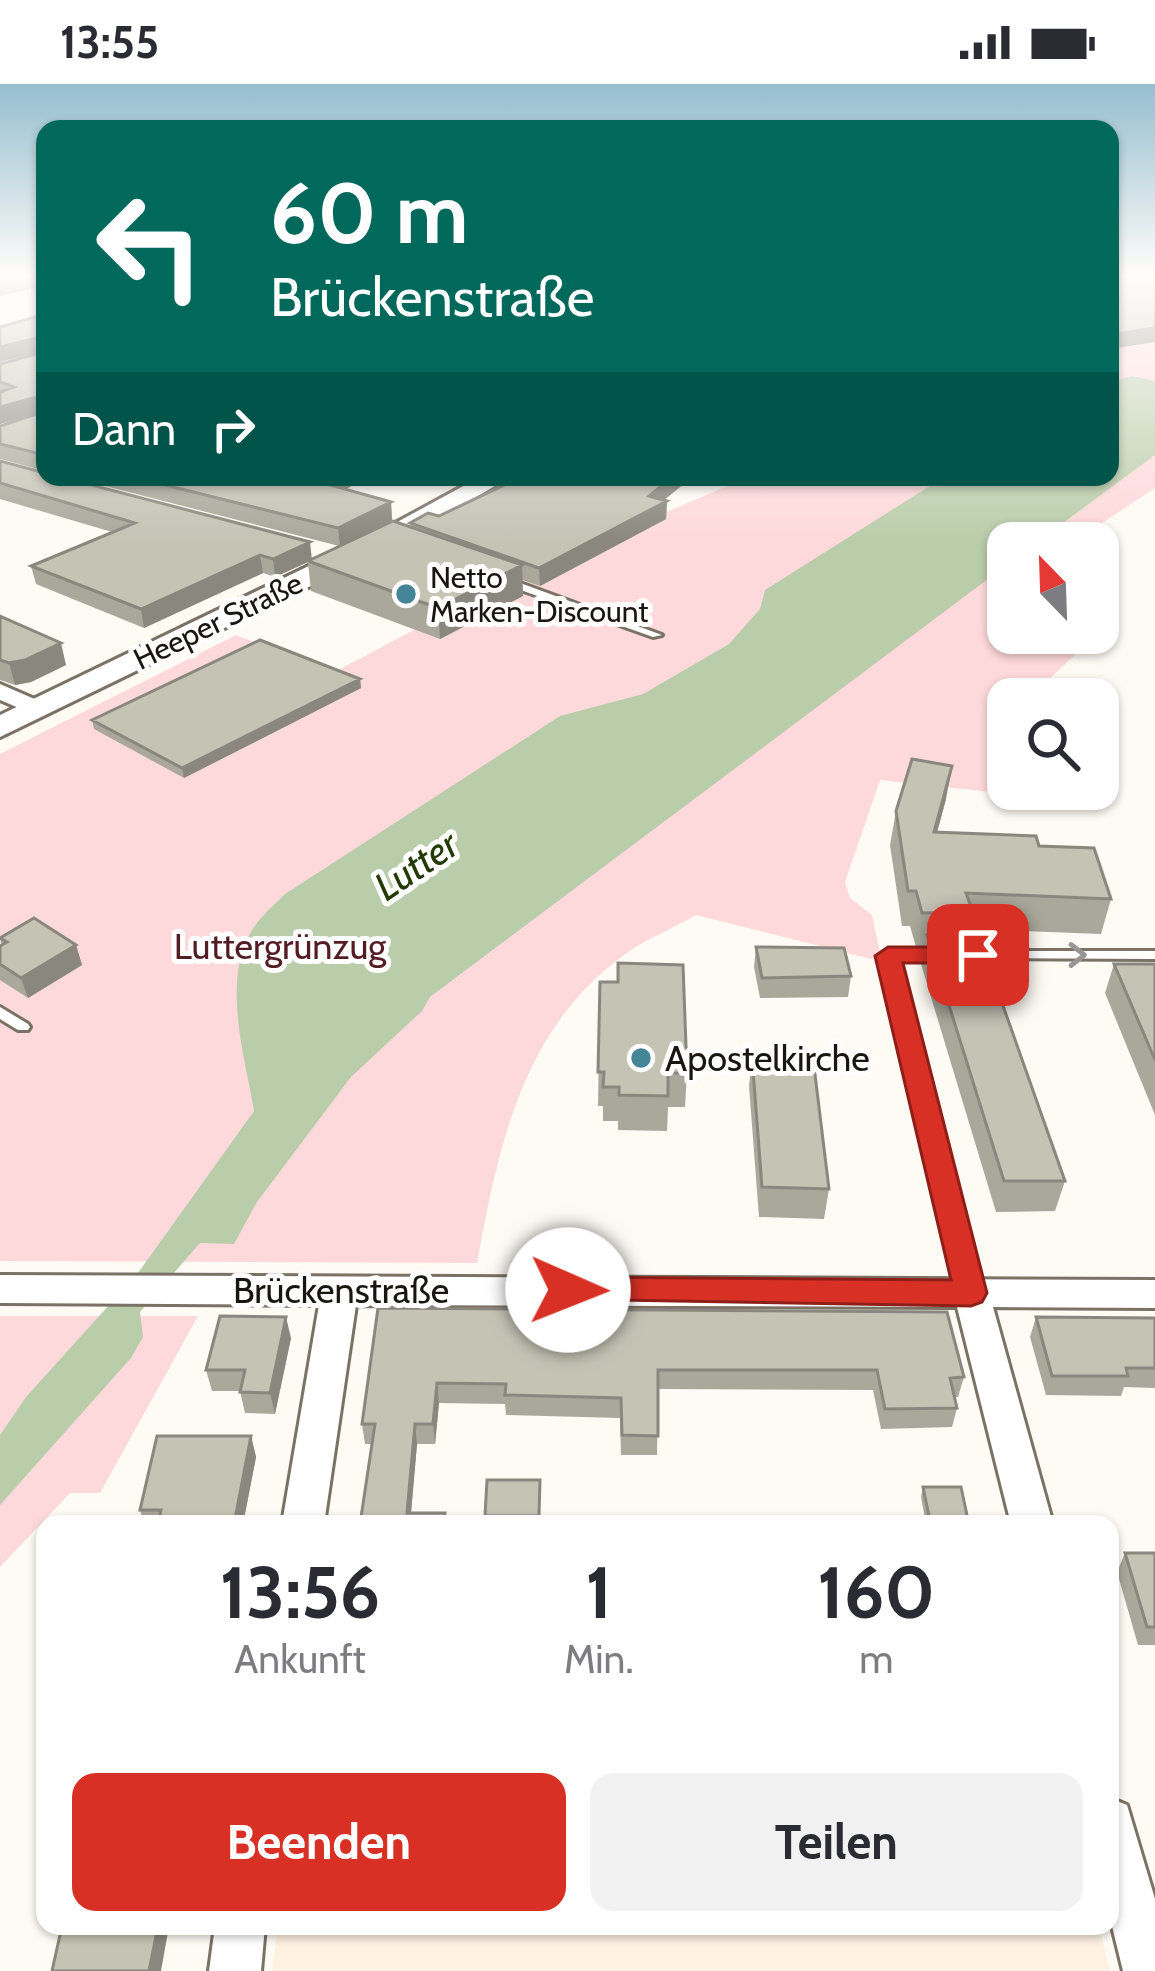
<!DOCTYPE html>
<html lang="de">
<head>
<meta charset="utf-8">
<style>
  :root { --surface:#fff; --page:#f2f2f3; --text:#2b2b33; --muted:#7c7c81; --accent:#d93025 }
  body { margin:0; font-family:Cabin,sans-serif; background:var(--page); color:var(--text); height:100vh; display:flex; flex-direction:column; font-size:45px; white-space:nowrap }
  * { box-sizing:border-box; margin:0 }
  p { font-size:39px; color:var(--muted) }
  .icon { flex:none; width:66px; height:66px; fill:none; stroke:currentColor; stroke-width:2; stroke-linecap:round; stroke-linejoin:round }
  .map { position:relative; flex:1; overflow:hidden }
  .panel { position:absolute; left:36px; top:1431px; width:1083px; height:420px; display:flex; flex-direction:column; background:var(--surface); border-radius:24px; box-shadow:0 3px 9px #0004 }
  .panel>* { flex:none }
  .guide { position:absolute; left:36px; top:36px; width:1083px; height:366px; border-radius:24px; box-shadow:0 3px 9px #0004; background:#00695c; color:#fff; overflow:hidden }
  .needle { width:78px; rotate:337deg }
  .buttons { position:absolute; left:987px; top:438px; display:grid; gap:24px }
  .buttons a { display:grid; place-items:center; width:132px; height:132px; border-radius:24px; background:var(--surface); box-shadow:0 3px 9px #0004; font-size:60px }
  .pin { position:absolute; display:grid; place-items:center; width:102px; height:102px; color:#fff; margin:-51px; border-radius:24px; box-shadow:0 6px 18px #0006 }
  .me { position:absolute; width:132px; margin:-66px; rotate:91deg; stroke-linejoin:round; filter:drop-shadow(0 0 9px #0008) }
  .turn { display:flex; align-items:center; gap:42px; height:252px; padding:0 36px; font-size:54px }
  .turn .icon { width:156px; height:156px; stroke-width:2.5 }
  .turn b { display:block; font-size:84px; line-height:102px }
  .then { display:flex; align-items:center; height:114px; padding:0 36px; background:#0003; gap:24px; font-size:45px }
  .eta { display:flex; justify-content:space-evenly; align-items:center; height:204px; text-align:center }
  .eta b { font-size:72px; font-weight:800; line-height:84px }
  .cta { display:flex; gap:24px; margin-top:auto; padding:24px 36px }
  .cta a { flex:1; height:138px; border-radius:24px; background:var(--accent); color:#fff; font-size:48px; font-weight:800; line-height:138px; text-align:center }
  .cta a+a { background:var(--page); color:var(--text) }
  .status { display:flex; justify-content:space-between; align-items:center; height:84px; padding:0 60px; background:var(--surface); direction:ltr }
  .status svg { height:33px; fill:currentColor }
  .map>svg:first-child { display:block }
  .built { fill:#fef1e2 }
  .green { fill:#fed9db }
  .water { fill:#bacdaa }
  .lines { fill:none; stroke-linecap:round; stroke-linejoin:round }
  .service-casing { stroke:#7b7266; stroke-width:6 }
  .minor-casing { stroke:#7b7266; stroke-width:6 }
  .secondary-casing { stroke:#7b7266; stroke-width:6 }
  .service { fill:#fff; fill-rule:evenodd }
  .minor { fill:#fff; fill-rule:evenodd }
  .secondary { fill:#fff; fill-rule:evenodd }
  .wall { fill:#a9a89b }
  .shaded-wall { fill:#8a887e }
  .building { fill:#c5c3b4; stroke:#8a887e; stroke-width:3 }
  .oneway { stroke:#989694 }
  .route { fill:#d93025; stroke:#8d1f18; stroke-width:3 }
  .poi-dot { fill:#448597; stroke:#fff; stroke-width:4.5 }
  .labels { text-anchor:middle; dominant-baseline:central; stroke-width:10; stroke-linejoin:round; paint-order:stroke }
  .far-poi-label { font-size:30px; fill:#191511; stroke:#fff; text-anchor:start }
  .far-street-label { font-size:30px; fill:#191511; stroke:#fff }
  .park-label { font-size:36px; fill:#541d26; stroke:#fff }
  .poi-label { font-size:36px; fill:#191511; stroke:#fff; text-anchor:start }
  .street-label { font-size:36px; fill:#191511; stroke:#fff }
  .water-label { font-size:39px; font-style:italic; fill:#243b05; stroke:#fff }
</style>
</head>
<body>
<div class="status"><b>13:55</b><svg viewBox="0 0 49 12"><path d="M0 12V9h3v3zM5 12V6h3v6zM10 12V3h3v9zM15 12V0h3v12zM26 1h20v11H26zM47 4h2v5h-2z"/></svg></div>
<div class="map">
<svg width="1155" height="1887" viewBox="0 0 1155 1887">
  <rect width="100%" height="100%" fill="#fefaf4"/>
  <path class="built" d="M278 1842H1099L1110 1887H272Z"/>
  <path class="green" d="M1155 238V404L1072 459H1008V549H1098L1028 615H1008V634L995 646 1010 710 880 696 845 798 850 814 872 831 881 873 871 875 696 831C675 843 651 853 631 866 523 940 499 1059 477 1179L0 1177V670L236 551 333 589 502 499 748 393H1110V244Z
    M0 1232H198L100 1409H70L0 1483Z"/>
  <path class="water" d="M1132 292 1155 297V371L1036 459H1008V480L430 913 422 927 351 993 257 1118 234 1160 200 1159 140 1228 143 1253 131 1274 0 1421V1351L26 1313 138 1189 254 1027C245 972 221 898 252 846 260 833 274 821 285 810L560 632 643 610 729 560 760 525 765 506 944 393H1110V298Z"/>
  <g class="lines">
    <g class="service-casing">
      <path id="service" d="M504 496H512L662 551 653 553 504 500Z
        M939 867 946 871 944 874 896 876 980 1209 977 1214 971 1216 965 1214 962 1209 881 872 888 868Z
        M969 867H1155V875L964 874 962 871Z
        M0 923 28 940 30 943 28 946H18L0 935Z"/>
    </g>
    <g class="minor-casing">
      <path id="minor" d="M1110 192 1125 201 1110 210Z
        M0 600 46 620 49 625 38 632 0 616Z
        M0 1191 1155 1196V1224L993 1223 1053 1440H1011L957 1223 356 1221 324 1440H282L319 1221 0 1219Z
        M1110 1714 1127 1721 1155 1815V1887H1123L1110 1834Z
        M215 1842H265L261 1887H209Z"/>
    </g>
    <g class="secondary-casing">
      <path id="secondary" d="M480 393H510L395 461 0 653V631L377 449Z"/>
    </g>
    <use href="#service" class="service"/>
    <use href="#minor" class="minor"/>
    <use href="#secondary" class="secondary"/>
  </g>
  <path class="wall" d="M45 230V387L0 375V342L43 328 0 340V280L43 268Z
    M0 377 312 475 339 462 70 393H229L256 400 346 406 391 418 392 436 350 457 411 443 410 439 439 432 502 402 501 393H693L664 416 667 417 666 435 540 502 522 496 523 512 440 555 311 507 308 478 275 493 263 489 144 544 36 500 31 482 112 448 0 415Z
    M0 532 66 581 31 598 15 601 0 596Z
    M360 595 361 604 184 694 94 645 92 636Z
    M946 715 937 748 1039 762 1111 815 1101 850 969 845 968 851 1065 1097 1055 1127 996 1128 921 880 924 863H916L910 842H902L890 761 896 727Z
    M0 854 76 861 82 881 28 914 0 896V862L2 861Z
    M756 863 851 892 848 913 760 914 754 883Z
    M1114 880H1155V1031L1105 909Z
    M600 898 687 989 685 1023H668L667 1047 618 1046V1037H603V1022H598Z
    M752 973 829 1105 824 1135 759 1133 749 1002Z
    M378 1224 964 1293 958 1313H955L957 1324 952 1343 881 1345 873 1306 658 1305 657 1371H621L620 1334 506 1331 505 1320 439 1319 435 1360H417L411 1429 360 1440 372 1360H365L362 1340Z
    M1036 1233 1155 1234V1304L1124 1303 1121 1312 1046 1311 1030 1253Z
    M291 1254 275 1330 245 1329 240 1307H212L206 1286Z
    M251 1352 256 1373 243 1440H144L140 1426Z
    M540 1396 539 1440H486L485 1432Z
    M923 1403 968 1436 967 1440H926L921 1413Z
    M1125 1469H1155V1561H1138L1117 1488Z"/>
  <path class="shaded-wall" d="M25 192H45V202L0 212V198Z
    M1155 244V258L1110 265V251Z
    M45 252V267L0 278V263Z
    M44 311 45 327 0 340V323Z
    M336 393H369L325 416 323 399Z
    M672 393H692L654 424 667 417 666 435 540 502 539 484 649 412Z
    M391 418 392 436 340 462 338 444Z
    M310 458 312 476 275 493 273 475Z
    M260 471 263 489 144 544 141 525Z
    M522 481 523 512 440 555 438 524Z
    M61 559 66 581 31 598 15 601 9 579Z
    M360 595 361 604 184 694 182 684Z
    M952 682 946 715 928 782 934 748Z
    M76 861 82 881 28 914 21 894Z
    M286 1233 291 1254 275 1330 270 1309Z
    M437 1299 439 1319 435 1360 433 1340Z
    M415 1340 417 1360 410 1440 407 1429Z
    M251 1352 256 1373 243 1440H234Z
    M158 1842H169L161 1887H149Z"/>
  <path class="building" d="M0 192H25L0 198Z
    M1124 192H1155V244L1110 251V199L1115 200Z
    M45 230V371L0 360V342L43 328 44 311 0 323V308L14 303 0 298V280L43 268 45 252 0 263V243Z
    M0 377 45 389V393H61L310 458 273 475 260 471 141 525 31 482 135 439 0 399Z
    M133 393H229L256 400 269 393H336L323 399 391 418 338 444Z
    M521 393H672L649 412 667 417 539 484 410 439 428 429 439 432Z
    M393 437 522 481 438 524 308 477Z
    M0 532 61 559 25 576 9 579 0 576Z
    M260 556 360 595 182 684 92 636Z
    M912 675 952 682 934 748 1036 752 1039 762 1094 764 1111 815 966 809 973 828 922 829 916 807H908L896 727Z
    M34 834 76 861 21 894 0 880V862L7 858 0 854Z
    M927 851H978L1065 1097H1004Z
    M756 863 844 864 851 892 762 894Z
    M618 879 683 881 687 989H668V1012L619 1011V1003H603L604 988H598L600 898H618Z
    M1114 880H1155V976Z
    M752 973 813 974 829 1105 762 1103Z
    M378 1224 947 1228 964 1293 950 1294 957 1324 885 1325 877 1286H658V1352L622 1351 621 1314 505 1311 506 1300 437 1299 433 1340H415L407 1429H445L444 1440H360L375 1340H362Z
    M220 1232 286 1233 270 1309 240 1308 245 1286H206Z
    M1036 1233 1155 1234V1284H1126L1128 1292H1052Z
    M157 1352H251L234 1440H158L161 1426H140Z
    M487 1396H540L539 1432H485Z
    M923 1403H961L968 1436 930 1437Z
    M1125 1469H1155V1543H1147Z
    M62 1842H158L149 1887H52Z"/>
  <defs><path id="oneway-chevron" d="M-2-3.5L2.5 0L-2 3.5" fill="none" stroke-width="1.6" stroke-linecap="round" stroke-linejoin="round" transform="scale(3)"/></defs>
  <use class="oneway" href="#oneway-chevron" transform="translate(1077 871)"/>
  <linearGradient id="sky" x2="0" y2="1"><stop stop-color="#95becf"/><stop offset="0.42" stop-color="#fffdfa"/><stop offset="1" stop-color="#fffdfa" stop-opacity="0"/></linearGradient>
  <rect width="1155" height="457" fill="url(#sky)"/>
  <path class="route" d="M888 863H978L991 871 978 879H903L987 1209 982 1218 971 1222 557 1215 552 1206 557 1197 568 1193 951 1196 875 872Z"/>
  <g class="poi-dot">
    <circle cx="406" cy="510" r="12"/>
    <circle cx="641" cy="974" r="12"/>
  </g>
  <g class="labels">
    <g class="far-poi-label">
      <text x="430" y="493">Netto<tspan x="430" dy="34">Marken-Discount</tspan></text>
    </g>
    <g class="far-street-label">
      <text transform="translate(218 537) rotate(-26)">Heeper Straße</text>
    </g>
    <g class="park-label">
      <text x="280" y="862">Luttergrünzug</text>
    </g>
    <g class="poi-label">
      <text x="665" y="974">Apostelkirche</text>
    </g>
    <g class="street-label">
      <text x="341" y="1206">Brückenstraße</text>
    </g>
    <g class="water-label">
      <text transform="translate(416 781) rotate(-34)">Lutter</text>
    </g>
  </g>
</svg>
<div class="buttons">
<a><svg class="needle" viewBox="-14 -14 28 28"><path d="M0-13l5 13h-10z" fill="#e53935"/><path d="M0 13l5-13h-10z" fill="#7c7c81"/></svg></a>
<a><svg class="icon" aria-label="search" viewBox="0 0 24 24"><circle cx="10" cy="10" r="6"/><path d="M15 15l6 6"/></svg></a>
</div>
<div class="pin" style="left:978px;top:871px;background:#d93025"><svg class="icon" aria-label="arrive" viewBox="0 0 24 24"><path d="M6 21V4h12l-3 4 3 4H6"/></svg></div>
<svg class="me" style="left:568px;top:1206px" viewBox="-20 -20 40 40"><circle r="19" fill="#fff"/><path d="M0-13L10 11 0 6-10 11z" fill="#d93025"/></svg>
<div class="guide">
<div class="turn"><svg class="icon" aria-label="left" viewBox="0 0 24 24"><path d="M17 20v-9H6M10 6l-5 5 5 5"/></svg><div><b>60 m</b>Brückenstraße</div></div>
<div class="then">Dann<svg class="icon" aria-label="right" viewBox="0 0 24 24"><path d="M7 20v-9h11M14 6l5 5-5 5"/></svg></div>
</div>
<section class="panel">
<div class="eta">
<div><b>13:56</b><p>Ankunft</p></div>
<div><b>1</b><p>Min.</p></div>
<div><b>160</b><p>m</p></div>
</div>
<div class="cta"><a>Beenden</a><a>Teilen</a></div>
</section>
</div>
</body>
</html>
